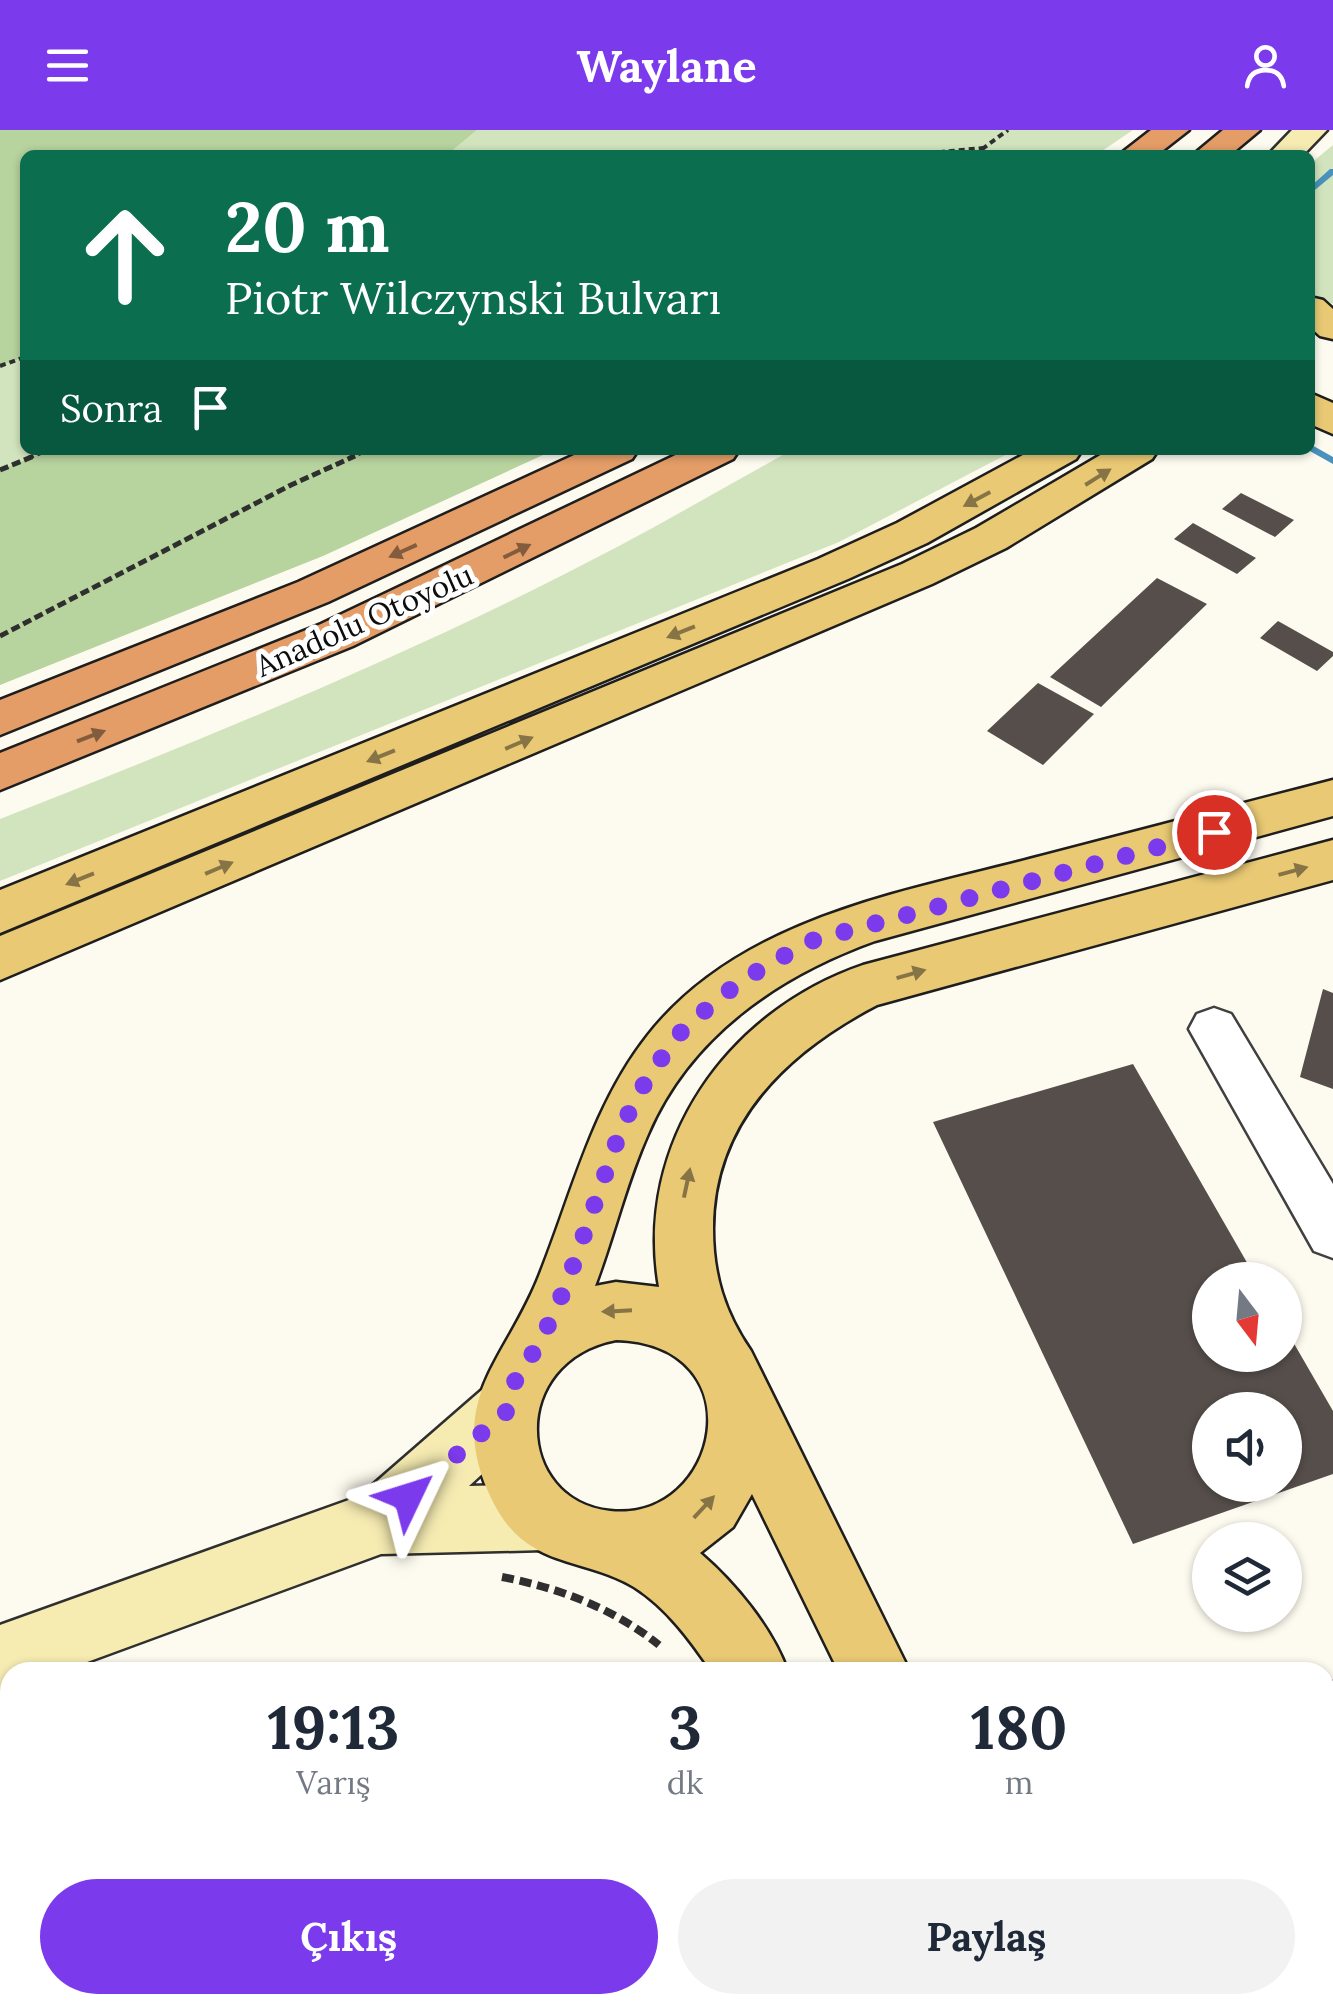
<!DOCTYPE html>
<html lang="tr">
<head>
<meta charset="utf-8">
<style>
  :root { --surface:#fff; --page:#f2f2f3; --text:#1f2937; --muted:#747a83; --accent:#7c3aed }
  body { margin:0; font-family:Lora,serif; background:var(--page); color:var(--text); height:100vh; display:flex; flex-direction:column; font-size:38px; white-space:nowrap }
  * { box-sizing:border-box; margin:0 }
  p { font-size:32px; color:var(--muted) }
  .icon { flex:none; width:55px; height:55px; fill:none; stroke:currentColor; stroke-width:2; stroke-linecap:round; stroke-linejoin:round }
  .map { position:relative; flex:1; overflow:hidden }
  .details { position:absolute; left:0px; top:1532px; width:1335px; height:352px; display:flex; flex-direction:column; background:var(--surface); border-radius:30px 30px 0 0; box-shadow:0 2px 8px #0004 }
  .details>* { flex:none }
  .guide { position:absolute; left:20px; top:20px; width:1295px; height:305px; border-radius:15px; box-shadow:0 2px 8px #0004; background:#0b6e4f; color:#fff; overflow:hidden }
  .needle { width:65px; rotate:164deg }
  .buttons { position:absolute; left:1192px; top:1132px; display:grid; gap:20px }
  .buttons a { display:grid; place-items:center; width:110px; height:110px; border-radius:50%; background:var(--surface); box-shadow:0 2px 8px #0004; font-size:50px }
  .pin { position:absolute; display:grid; place-items:center; width:85px; height:85px; color:#fff; margin:-42px; border:5px solid #fff; border-radius:50%; box-shadow:0 2px 10px #0007 }
  .me { position:absolute; width:110px; margin:-55px; rotate:49deg; stroke-linejoin:round; filter:drop-shadow(0 0 8px #0008) }
  .turn { display:flex; align-items:center; gap:35px; height:210px; padding:0 40px; font-size:45px }
  .turn .icon { width:130px; height:130px; stroke-width:2.5 }
  .turn b { display:block; font-size:70px; line-height:85px }
  .then { display:flex; align-items:center; height:95px; padding:0 40px; background:#0003; gap:20px; font-size:38px }
  .eta { display:flex; justify-content:space-evenly; align-items:center; height:170px; text-align:center }
  .eta b { font-size:60px; font-weight:800; line-height:70px }
  .cta { display:flex; gap:20px; margin-top:auto; padding:20px 40px }
  .cta a { flex:1; height:115px; border-radius:60px; background:var(--accent); color:#fff; font-size:40px; font-weight:800; line-height:115px; text-align:center }
  .cta a+a { background:var(--page); color:var(--text) }
  header { display:flex; justify-content:space-between; align-items:center; height:130px; padding:0 40px; background:var(--accent); color:#fff; font-size:45px; font-weight:800 }
  .map>svg:first-child { display:block }
  .green { fill:#d2e4bd }
  .forest { fill:#b7d39e }
  .lines { fill:none; stroke-linecap:round; stroke-linejoin:round }
  .stream { fill:#4992be; fill-rule:evenodd }
  .building { fill:#554e4b; fill-rule:evenodd }
  .minor-casing { stroke:#404040; stroke-width:5 }
  .secondary-casing { stroke:#2f2f2f; stroke-width:5 }
  .primary-casing { stroke:#1e1e1e; stroke-width:5 }
  .motorway-casing { stroke:#1e1e1e; stroke-width:5 }
  .path-far2 { stroke:#2f2f2f; stroke-width:4; stroke-dasharray:6 4; stroke-linecap:butt }
  .path-far1 { stroke:#2f2f2f; stroke-width:5; stroke-dasharray:9 4; stroke-linecap:butt }
  .path { stroke:#2f2f2f; stroke-width:8; stroke-dasharray:12 6; stroke-linecap:butt }
  .minor { fill:#fff; fill-rule:evenodd }
  .secondary { fill:#f6ecb2; fill-rule:evenodd }
  .primary { fill:#e9c974; fill-rule:evenodd }
  .motorway { fill:#e49d67; fill-rule:evenodd }
  .oneway { fill:#867446 }
  .oneway2 { fill:#835c3e }
  .route { stroke:#7c3aed; stroke-width:18; stroke-dasharray:0 32.4 }
  .labels { text-anchor:middle; dominant-baseline:central; stroke-width:10; stroke-linejoin:round; paint-order:stroke }
  .far-street-label { font-size:30px; fill:#0d0d0d; stroke:#fff }
</style>
</head>
<body>
<header><svg class="icon" aria-label="menu" viewBox="0 0 24 24"><path d="M4 6h16M4 12h16M4 18h16"/></svg>Waylane<svg class="icon" aria-label="person" viewBox="0 0 24 24"><circle cx="12" cy="8" r="4"/><path d="M4 21q1-7 8-7t8 7"/></svg></header>
<div class="map">
<svg width="1333" height="1884" viewBox="0 0 1333 1884">
  <rect width="100%" height="100%" fill="#fdfaef"/>
  <path class="green" d="M477 0H1133L1096 25H447Z
    M1333 15V174L1310 163V34Z
    M25 227V320H48L0 340V236Z
    M792 320H1015L839 412 0 751V689C209 607 420 521 619 416 677 385 734 352 792 320Z"/>
  <path class="forest" d="M0 0H477L447 25H25V227L0 236Z
    M48 320H554L323 426 0 555V340Z"/>
  <g class="lines">
    <path class="stream" d="M1330 39H1333V45L1310 64V57Z
      M1310 314 1333 327V334L1308 320H1310Z"/>
  </g>
  <path class="building" d="M1241 363 1294 390 1275 407 1222 379Z
    M1193 393 1256 428 1237 444 1174 409Z
    M1157 448 1207 474 1101 577 1050 547Z
    M1278 491 1333 522V526L1317 541 1260 508Z
    M1038 553 1094 584 1043 635 987 601Z
    M1323 859 1333 863V959L1300 947Z
    M1133 934 1257 1150H1210V1225H1285V1198L1333 1281V1344L1133 1414 933 992ZM1210 1280H1285V1355H1210Z
    M1333 1813V1884H1230L1226 1878 1231 1875H1325V1818Z"/>
  <g class="lines">
    <g class="minor-casing">
      <path id="minor" d="M1214 878 1231 884 1333 1054V1128L1314 1121 1189 899 1197 884Z
        M1333 1552V1617L1325 1620V1555Z"/>
    </g>
    <g class="secondary-casing">
      <path id="secondary" d="M1292 0H1327L1303 25H1268Z
        M505 1249 527 1259 537 1281 527 1303 469 1356 544 1354 567 1364 577 1387 567 1410 544 1420 381 1424 60 1542H10V1561L0 1565V1495L360 1366 483 1259Z"/>
    </g>
    <g class="primary-casing">
      <path id="primary" d="M1310 167 1323 170 1333 179V209L1320 206 1310 197Z
        M1310 263 1333 273V304L1310 294Z
        M1032 320H1082L1076 329 927 413 848 449 0 803V760L818 429 897 393Z
        M1109 320H1158L1152 329 1006 418 932 454 0 850V806L902 434 976 398Z
        M1333 650V686L875 811C778 846 690 906 648 1004 626 1053 614 1106 595 1156L616 1152 659 1157C634 1013 728 881 863 835L1333 710V750L877 875C787 922 713 991 713 1099 713 1146 725 1183 751 1221L910 1542H839L752 1364 733 1397 700 1423C736 1454 772 1498 788 1542H712C691 1511 667 1478 634 1457 583 1426 527 1440 493 1372 444 1273 502 1235 537 1151 571 1068 591 977 648 905 741 787 904 762 1041 726 1138 701 1236 675 1333 650ZM616 1210C758 1214 720 1393 610 1381 515 1371 508 1231 616 1210Z
        M879 1875H958L962 1884H883Z
        M1012 1875H1090L1094 1884H1016Z"/>
    </g>
    <g class="motorway-casing">
      <path id="motorway" d="M1151 0H1189L1157 25H1119Z
        M1223 0H1260L1230 25H1193Z
        M585 320H638L632 329 328 472 0 605V570L298 452Z
        M686 320H739L733 329 353 516 0 660V623L321 494Z"/>
    </g>
    <path class="path-far2" d="M909 25 983 18
      M974 25 1008 0
      M0 236 25 227
      M28 328 48 320
      M349 328 368 320"/>
    <path class="path-far1" d="M0 340 34 326
      M0 506 291 355 355 326"/>
    <path class="path" d="M502 1447C559 1458 613 1478 659 1515
      M842 1875 857 1884
      M647 1884 675 1875"/>
    <use href="#minor" class="minor"/>
    <use href="#secondary" class="secondary"/>
    <use href="#primary" class="primary"/>
    <use href="#motorway" class="motorway"/>
  </g>
  <defs><path id="oneway-solid" d="M-6-.8H1V-3.2L6.5 0L1 3.2V.8H-6Z" transform="scale(2.5)"/></defs>
  <g class="oneway">
    <use href="#oneway-solid" transform="translate(1098 347) rotate(-32)"/>
    <use href="#oneway-solid" transform="translate(977 369) rotate(152)"/>
    <use href="#oneway-solid" transform="translate(681 502) rotate(158)"/>
    <use href="#oneway-solid" transform="translate(519 613) rotate(-23)"/>
    <use href="#oneway-solid" transform="translate(381 626) rotate(158)"/>
    <use href="#oneway-solid" transform="translate(219 738) rotate(-23)"/>
    <use href="#oneway-solid" transform="translate(1293 741) rotate(-15)"/>
    <use href="#oneway-solid" transform="translate(80 749) rotate(158)"/>
    <use href="#oneway-solid" transform="translate(911 844) rotate(-16)"/>
    <use href="#oneway-solid" transform="translate(687 1053) rotate(-78)"/>
    <use href="#oneway-solid" transform="translate(617 1181) rotate(177)"/>
    <use href="#oneway-solid" transform="translate(704 1377) rotate(-47)"/>
  </g>
  <g class="oneway2">
    <use href="#oneway-solid" transform="translate(403 421) rotate(156)"/>
    <use href="#oneway-solid" transform="translate(517 421) rotate(-26)"/>
    <use href="#oneway-solid" transform="translate(91 606) rotate(-21)"/>
  </g>
  <g class="lines">
    <path class="route" d="M408 1367 506 1282 517 1245 539 1215 566 1156 622 996 648 947 679 904 721 866 765 836 814 810 1214 702"/>
  </g>
  <g class="labels">
    <g class="far-street-label">
      <text transform="translate(364 490) rotate(-24)">Anadolu Otoyolu</text>
    </g>
  </g>
</svg>
<div class="buttons">
<a><svg class="needle" viewBox="-14 -14 28 28"><path d="M0-13l5 13h-10z" fill="#e53935"/><path d="M0 13l5-13h-10z" fill="#747a83"/></svg></a>
<a><svg class="icon" aria-label="sound" viewBox="0 0 24 24"><path d="M4 9h4l5-4v14l-5-4H4zM17 9q2 3 0 6"/></svg></a>
<a><svg class="icon" aria-label="layers" viewBox="0 0 24 24"><path d="M12 4l9 5-9 5-9-5zM3 14l9 5 9-5"/></svg></a>
</div>
<div class="pin" style="left:1214px;top:702px;background:#d93025"><svg class="icon" aria-label="arrive" viewBox="0 0 24 24"><path d="M6 21V4h12l-3 4 3 4H6"/></svg></div>
<svg class="me" style="left:408px;top:1367px" viewBox="-20 -20 40 40"><path d="M0-17L14 15 0 8-14 15z" fill="#7c3aed" stroke="#fff" stroke-width="4"/></svg>
<div class="guide">
<div class="turn"><svg class="icon" aria-label="ahead" viewBox="0 0 24 24"><path d="M12 20V5M6 11l6-6 6 6"/></svg><div><b>20 m</b>Piotr Wilczynski Bulvarı</div></div>
<div class="then">Sonra<svg class="icon" aria-label="arrive" viewBox="0 0 24 24"><path d="M6 21V4h12l-3 4 3 4H6"/></svg></div>
</div>
<section class="details">
<div class="eta">
<div><b>19:13</b><p>Varış</p></div>
<div><b>3</b><p>dk</p></div>
<div><b>180</b><p>m</p></div>
</div>
<div class="cta"><a>Çıkış</a><a>Paylaş</a></div>
</section>
</div>
</body>
</html>
